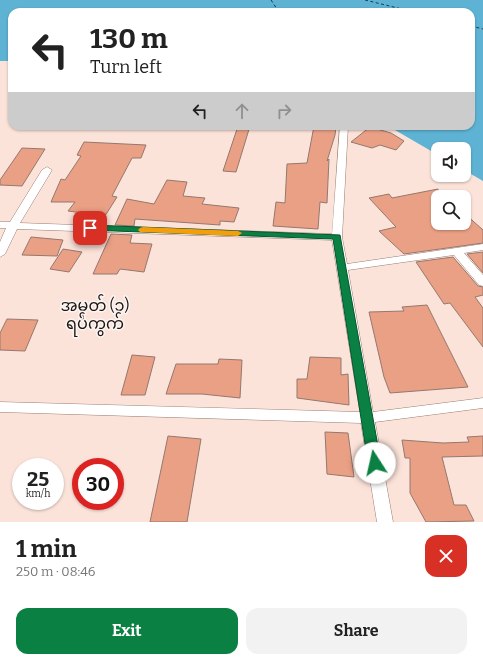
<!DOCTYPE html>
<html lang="en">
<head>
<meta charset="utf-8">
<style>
  :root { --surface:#fff; --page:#f2f2f2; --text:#222; --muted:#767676; --accent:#0b8043 }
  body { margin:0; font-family:Bitter,"Noto Sans Myanmar",serif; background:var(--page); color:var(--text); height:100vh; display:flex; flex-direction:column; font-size:15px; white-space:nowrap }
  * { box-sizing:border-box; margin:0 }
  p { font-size:13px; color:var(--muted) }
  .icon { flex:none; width:22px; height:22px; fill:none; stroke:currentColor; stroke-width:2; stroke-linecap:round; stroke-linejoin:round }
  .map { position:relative; height:522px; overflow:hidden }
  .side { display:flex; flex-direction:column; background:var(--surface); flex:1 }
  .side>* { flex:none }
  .banner { position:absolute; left:8px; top:8px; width:467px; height:122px; border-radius:12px; box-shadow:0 1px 3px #0004; background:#fff; color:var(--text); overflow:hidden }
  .controls { position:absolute; left:431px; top:142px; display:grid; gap:8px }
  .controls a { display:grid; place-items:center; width:40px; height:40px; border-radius:8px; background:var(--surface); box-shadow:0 1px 3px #0004; font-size:20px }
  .speed { position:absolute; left:12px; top:458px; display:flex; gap:8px; font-size:20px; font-weight:700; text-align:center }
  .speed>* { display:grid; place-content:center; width:52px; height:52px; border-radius:50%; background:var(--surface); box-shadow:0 1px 3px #0004; line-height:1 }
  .speed small { font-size:10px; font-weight:400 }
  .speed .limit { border:6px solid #d22; background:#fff; color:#111 }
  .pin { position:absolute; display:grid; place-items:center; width:34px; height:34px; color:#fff; margin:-17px; border-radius:8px; box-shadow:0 2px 6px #0006 }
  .me { position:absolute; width:44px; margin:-22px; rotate:350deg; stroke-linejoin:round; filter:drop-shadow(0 0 3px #0008) }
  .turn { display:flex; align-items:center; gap:14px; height:84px; padding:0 16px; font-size:18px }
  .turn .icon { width:52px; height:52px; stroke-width:2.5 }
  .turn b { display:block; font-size:28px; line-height:34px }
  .lanes { display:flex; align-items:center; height:38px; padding:0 16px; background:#0003; justify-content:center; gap:20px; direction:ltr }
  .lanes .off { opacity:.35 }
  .round { display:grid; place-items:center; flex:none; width:42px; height:42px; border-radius:12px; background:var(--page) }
  .overview { display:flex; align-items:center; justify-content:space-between; height:68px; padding:0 16px }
  h1 { font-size:24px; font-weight:700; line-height:30px }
  .cta { display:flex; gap:8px; margin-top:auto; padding:8px 16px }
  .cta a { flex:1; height:46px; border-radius:12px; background:var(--accent); color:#fff; font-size:16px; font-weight:700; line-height:46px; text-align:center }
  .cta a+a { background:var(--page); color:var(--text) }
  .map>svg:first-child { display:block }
  .water { fill:#5eb3d5 }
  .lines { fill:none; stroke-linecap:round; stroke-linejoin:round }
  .ferry { stroke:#143b49; stroke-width:1; stroke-dasharray:3 2.5; stroke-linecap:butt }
  .building { fill:#e9a085; stroke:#94786e }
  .minor-casing { stroke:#997d73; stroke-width:1 }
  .minor { fill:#fff; fill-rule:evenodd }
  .route { fill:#0b8043; stroke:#07532c }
  .slow { fill:#f59e0b }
  .labels { text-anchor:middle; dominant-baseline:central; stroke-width:3; stroke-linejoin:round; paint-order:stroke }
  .quarter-label { font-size:16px; fill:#1d130f; stroke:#fbf5f2 }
</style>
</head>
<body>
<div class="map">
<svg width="483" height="522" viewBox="0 0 483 522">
  <rect width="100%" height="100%" fill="#fce3da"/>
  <path class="water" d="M0 0H483V181L464 170V149H438V155L388 126H471V12H12V61H0Z"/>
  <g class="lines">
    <path class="ferry" d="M271 0 279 12
      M365 0 414 12
      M471 26 483 29"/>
  </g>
  <path class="building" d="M238 126H250L236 172 223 171Z
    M314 126H336L335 135 327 161 329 159 327 203 320 202 318 229 273 226 276 202 285 203 287 164 307 163Z
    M370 127 391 133 404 141 396 150 380 145 372 148 351 142Z
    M84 142 146 145 141 158H132L112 196 117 197 105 216 68 211 75 202H51L61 179 65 180 81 156 77 155Z
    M22 148 45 149 22 186 0 185V180Z
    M167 180 187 182 183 196 205 198 202 204 239 208 234 222 220 221V225L135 219 134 226 115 225 127 199 154 204Z
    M438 189V223H464V213L483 230V243L404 254 379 231 396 227 369 198 389 194 392 198Z
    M111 234 132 235 130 243 152 244 144 272 120 269 117 274H93Z
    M31 237 63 240 57 256 22 255Z
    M63 249 82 252 69 272 50 269Z
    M483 252V273L467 254Z
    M453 257 478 286 483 287V295L475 297 483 308V347L450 303 444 304 416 262Z
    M427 305 468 387 390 393 384 377 369 312 404 311 402 307Z
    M7 319 38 320 25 351 0 350V333Z
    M132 355 155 357 145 395H121Z
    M310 357 341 358V375L348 374 349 405 297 398V379H307Z
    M219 359 242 360 240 398 202 394H166L176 364H218Z
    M325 432 348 433 354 477 327 474Z
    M168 436 201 439 187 522H150Z
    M483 436V456L442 457 454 505H466L474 521 426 522 410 493V458H405L402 440 443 443 469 442 467 437Z"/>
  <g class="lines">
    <g class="minor-casing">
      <path id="minor" d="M340 126H348L342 237 347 264 483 244V250L464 253 483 275V286L479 285 454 255 348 270 373 412 483 398V408L375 422 393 522H377L361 423 0 412V402L360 412 332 240 17 229 5 254 0 257V242L6 228H0V222H10L42 170 47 167 52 170 20 223 332 234Z"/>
    </g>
    <use href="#minor" class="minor"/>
  </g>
  <path class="route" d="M90 225 340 235 381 463 379 466 375 468 370 466 368 463 333 239 87 230 85 228Z"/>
  <path class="slow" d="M143 227 238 231 242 233 238 236 140 232 138 230 140 228Z"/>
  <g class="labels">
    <g class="quarter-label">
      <text x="95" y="305">အမှတ် (၁)<tspan x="95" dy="18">ရပ်ကွက်</tspan></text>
    </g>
  </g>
</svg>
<div class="controls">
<a><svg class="icon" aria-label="sound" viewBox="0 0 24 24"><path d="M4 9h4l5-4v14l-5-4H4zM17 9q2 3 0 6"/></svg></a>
<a><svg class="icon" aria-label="search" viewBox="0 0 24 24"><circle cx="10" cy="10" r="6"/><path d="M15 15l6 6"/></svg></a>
</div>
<div class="speed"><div>25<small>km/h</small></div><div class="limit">30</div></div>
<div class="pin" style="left:90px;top:228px;background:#d93025"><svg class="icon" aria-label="arrive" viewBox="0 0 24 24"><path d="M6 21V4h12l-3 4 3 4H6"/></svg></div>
<svg class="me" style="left:375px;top:463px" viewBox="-20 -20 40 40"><circle r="19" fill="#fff"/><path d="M0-13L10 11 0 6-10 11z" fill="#0b8043"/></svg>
<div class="banner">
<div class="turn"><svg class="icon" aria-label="left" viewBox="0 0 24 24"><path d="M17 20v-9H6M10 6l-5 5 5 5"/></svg><div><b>130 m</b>Turn left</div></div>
<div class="lanes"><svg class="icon" aria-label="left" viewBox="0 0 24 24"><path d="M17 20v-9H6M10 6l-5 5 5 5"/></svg><svg class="icon off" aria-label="ahead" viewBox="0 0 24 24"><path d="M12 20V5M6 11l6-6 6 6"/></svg><svg class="icon off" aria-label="right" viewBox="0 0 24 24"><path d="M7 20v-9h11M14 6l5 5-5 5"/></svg></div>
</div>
</div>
<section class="side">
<div class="overview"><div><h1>1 min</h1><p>250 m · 08:46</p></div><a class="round" style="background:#d93025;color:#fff"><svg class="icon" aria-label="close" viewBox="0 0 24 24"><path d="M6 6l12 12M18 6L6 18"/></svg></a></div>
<div class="cta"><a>Exit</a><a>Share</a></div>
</section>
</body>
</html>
